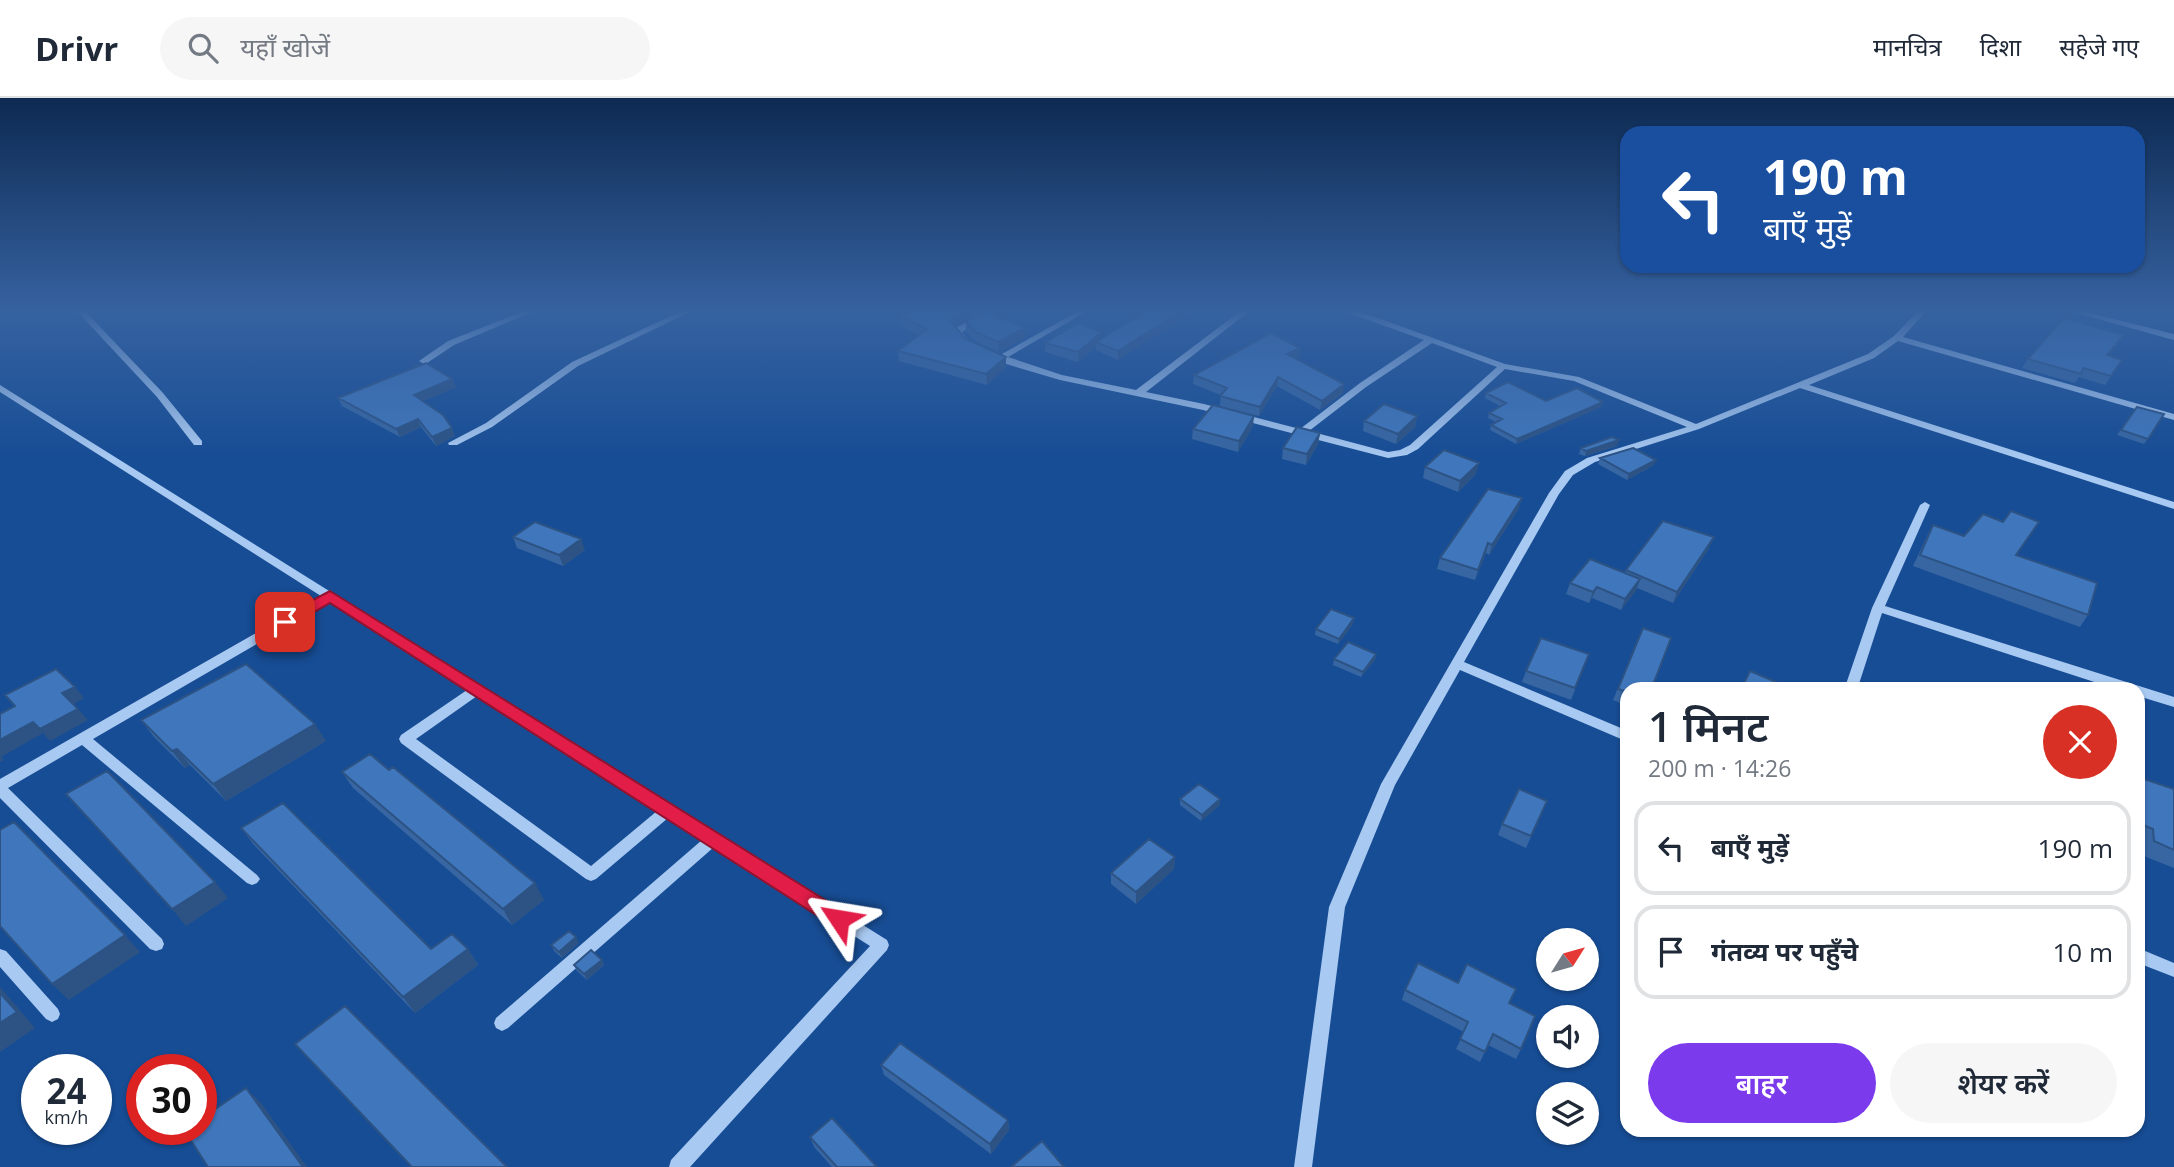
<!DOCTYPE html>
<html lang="hi">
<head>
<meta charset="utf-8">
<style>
  :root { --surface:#fff; --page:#f6f6f7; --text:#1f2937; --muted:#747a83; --line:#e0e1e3; --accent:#7c3aed }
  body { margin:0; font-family:"Open Sans","Noto Sans Devanagari",sans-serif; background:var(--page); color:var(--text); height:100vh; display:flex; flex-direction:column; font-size:26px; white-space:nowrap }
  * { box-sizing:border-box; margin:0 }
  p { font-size:23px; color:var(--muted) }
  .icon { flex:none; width:38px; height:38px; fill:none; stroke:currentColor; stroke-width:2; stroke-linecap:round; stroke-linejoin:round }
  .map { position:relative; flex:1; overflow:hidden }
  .details { position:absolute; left:1620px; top:584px; width:525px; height:455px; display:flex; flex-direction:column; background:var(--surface); border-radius:21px; box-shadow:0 2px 5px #0004 }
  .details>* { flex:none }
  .banner { position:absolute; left:1620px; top:28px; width:525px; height:147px; border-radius:21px; box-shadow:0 2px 5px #0004; background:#1a4fa0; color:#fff; overflow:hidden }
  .needle { width:46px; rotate:53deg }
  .tools { position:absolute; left:1536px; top:830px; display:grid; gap:14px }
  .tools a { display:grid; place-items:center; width:63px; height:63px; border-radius:50%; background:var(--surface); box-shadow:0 2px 5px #0004; font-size:35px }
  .speed { position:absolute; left:21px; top:956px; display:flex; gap:14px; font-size:35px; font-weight:700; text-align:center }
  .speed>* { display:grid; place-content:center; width:91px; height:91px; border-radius:50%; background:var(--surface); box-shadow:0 2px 5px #0004; line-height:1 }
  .speed small { font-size:18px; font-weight:400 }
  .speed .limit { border:10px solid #d22; background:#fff; color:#111 }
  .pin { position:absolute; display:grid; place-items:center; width:60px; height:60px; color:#fff; margin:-30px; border-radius:14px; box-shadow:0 4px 10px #0006 }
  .me { position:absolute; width:77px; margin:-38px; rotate:303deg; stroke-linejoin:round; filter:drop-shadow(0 0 5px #0008) }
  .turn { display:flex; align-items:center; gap:24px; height:147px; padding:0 28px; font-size:32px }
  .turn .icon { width:91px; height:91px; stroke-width:2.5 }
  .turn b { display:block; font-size:49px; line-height:60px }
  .round { display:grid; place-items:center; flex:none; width:74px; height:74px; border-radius:37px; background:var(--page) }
  .headline { display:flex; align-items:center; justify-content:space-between; height:119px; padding:0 28px }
  h1 { font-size:42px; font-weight:600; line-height:52px }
  .button { display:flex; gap:14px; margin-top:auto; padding:14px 28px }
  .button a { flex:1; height:80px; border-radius:42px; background:var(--accent); color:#fff; font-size:28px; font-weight:600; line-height:80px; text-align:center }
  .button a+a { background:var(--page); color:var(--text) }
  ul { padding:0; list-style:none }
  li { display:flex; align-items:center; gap:21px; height:94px; margin:0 14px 10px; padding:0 14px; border:4px solid var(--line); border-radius:21px }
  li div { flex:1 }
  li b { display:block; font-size:26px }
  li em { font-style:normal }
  header { display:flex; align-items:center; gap:42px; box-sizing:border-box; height:98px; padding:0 35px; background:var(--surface); border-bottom:2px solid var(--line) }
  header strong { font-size:33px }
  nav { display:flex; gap:38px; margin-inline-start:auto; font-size:24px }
  .search { width:490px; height:63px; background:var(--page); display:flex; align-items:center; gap:18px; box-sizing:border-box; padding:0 24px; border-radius:38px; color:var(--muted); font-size:26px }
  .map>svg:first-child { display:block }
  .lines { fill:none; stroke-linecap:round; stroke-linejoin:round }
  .minor { fill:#a8c9f1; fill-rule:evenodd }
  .wall { fill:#3766a2 }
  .shaded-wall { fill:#2d5384 }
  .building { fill:#4077bc; stroke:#2d5384; stroke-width:2 }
  .route { fill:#e11d48; stroke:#92132f; stroke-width:2 }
</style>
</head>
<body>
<header>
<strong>Drivr</strong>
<div class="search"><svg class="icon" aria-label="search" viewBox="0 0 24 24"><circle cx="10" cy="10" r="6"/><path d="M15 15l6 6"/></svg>यहाँ खोजें</div>
<nav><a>मानचित्र</a><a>दिशा</a><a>सहेजे गए</a></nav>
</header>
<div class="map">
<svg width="2174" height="1069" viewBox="0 0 2174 1069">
  <rect width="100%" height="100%" fill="#174d95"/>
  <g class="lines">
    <path class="minor" d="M75 211H83L163 295 202 343V347H194L157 299Z
      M529 211H539L454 247 427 265 424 266 419 263 448 243Z
      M686 211H696L578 268 492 329 457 347H449L448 345 486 325 572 264Z
      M990 211H999L962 234 970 244 963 246 953 233 954 231Z
      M1082 211H1091L1008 259 1062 277 1136 292 1243 211H1252L1146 294 1204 306 1300 331 1360 285 1424 242 1343 213 1342 211H1353L1505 266 1579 279 1696 326 1868 256 1894 238 1920 211H1928L1903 239 2174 316V322L1898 243 1874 260 1809 287 2174 404V411L1800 290 1699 331 1595 364 1573 377 1559 396 1464 564 1628 633V644L1460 572 1395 687 1345 809 1312 1069H1294L1329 809 1381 686 1549 395 1565 373 1587 360 1687 329 1574 283 1505 271 1418 351 1407 357 1388 360 1203 312 1060 282 996 263 987 257 992 254 1000 257ZM1432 245 1497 269 1410 347 1400 352 1388 354 1309 333 1366 289Z
      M2062 211H2074L2174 236V242Z
      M0 287 887 842 889 847 887 852 690 1069H669L671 1062 870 848 714 749 508 930 502 933 496 930 494 925 496 920 702 742 668 720 596 781 591 783 586 781 401 645 399 641 401 637 467 592 329 504 93 641 257 777 260 781 257 785 252 787 247 785 82 647 8 690 162 841 164 846 162 851 156 853 150 851 0 700V681L321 498 0 294ZM477 598 657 713 591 768 416 641Z
      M1925 404 1930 407 1885 508 2174 599V609L2138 598V592H2119L1882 515 1857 592H1844L1872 510 1920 407Z
      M2138 850 2174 865V879L2138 865Z
      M0 851 6 853 58 911 60 916 58 921 52 924 46 921 0 869Z"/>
  </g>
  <path class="wall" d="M1149 211 1118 262 1096 252V248L1078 264 1045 254V245L1102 241Z
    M899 217 956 229 966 241 1006 259V269L987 287 899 263 898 253 920 237 900 227Z
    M966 224 1025 230V240L999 254 977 244 966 234Z
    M2118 246 2109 257 2122 262 2105 287 2079 279 2075 285 2022 270 2028 261Z
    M1300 250 1299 258 1295 260 1343 295 1320 312 1277 288 1259 318 1220 308 1221 297 1193 286 1194 277Z
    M456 289 423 303 455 338 436 348 421 329 400 339 342 308 338 300Z
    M1486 295 1546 303 1603 304 1601 309 1516 346 1490 332 1491 327 1496 324 1488 320 1489 315 1500 308 1485 300Z
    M2137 309 2164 316 2144 346 2117 337Z
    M1417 318 1415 329 1396 346 1363 333 1364 323Z
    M1253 328 1238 354 1192 341 1193 331Z
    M1320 335 1318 346 1306 367 1282 361 1283 350Z
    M1617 348 1585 358 1579 356 1581 350Z
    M1600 360 1654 367 1627 382 1598 366Z
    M1425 369 1476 376 1458 394 1423 380Z
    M1519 410 1489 457 1486 455 1475 482 1437 471 1440 460Z
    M1933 427 2016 457 2088 517 2080 529 1913 468 1927 438Z
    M513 439 585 452 563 468 517 450Z
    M1709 450 1673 505 1637 490 1621 512 1592 500 1589 505 1566 496 1570 485 1625 475 1626 472Z
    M1353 526 1338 546 1315 537 1316 531Z
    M1643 530 1628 592V608L1613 602Z
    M1376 556 1375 562 1361 579 1333 567 1334 561Z
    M1589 556 1571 602 1522 584 1526 573Z
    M141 622 326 643 226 703 190 667 185 670 154 639Z
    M342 674 544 802 512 827 353 690Z
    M2138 679 2174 691V770L2141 757 2140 744H2138Z
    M1180 701 1220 707 1201 723 1180 707Z
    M1542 714 1526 750 1498 737 1502 726Z
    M241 730 431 851H468L478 867 415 915 254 747Z
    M1175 759 1174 771 1136 806 1111 786V775Z
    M579 845 562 860 554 853 551 847Z
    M602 862 604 867 587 882 577 873 574 867Z
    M1458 885 1509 905 1521 951 1516 961 1488 947 1480 964 1456 951 1464 934 1402 902 1405 892Z
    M295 946 507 1069H411Z
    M881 967 1008 1022 1009 1032 991 1056 884 977Z
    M810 1039 877 1069H832L814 1049Z"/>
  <path class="shaded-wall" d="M969 211H986L950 233V223Z
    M1184 211H1196L1118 262V253Z
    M1025 230V240L999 254 998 244Z
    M1102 234 1101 243 1096 244V248L1078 264V254Z
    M1300 250 1299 258 1286 265 1287 256Z
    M1006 259V269L987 287 986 276Z
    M1278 279 1277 288 1259 318 1260 309Z
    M452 281 456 289 418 305 414 297Z
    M1344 286 1343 295 1320 312 1322 303Z
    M1603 304 1601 309 1516 346 1517 341Z
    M1254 318 1253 328 1238 354 1239 343Z
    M1417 318 1415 329 1396 346 1398 336Z
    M418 321 421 329 400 339 396 331Z
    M452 330 455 338 436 348 432 339Z
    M1320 335 1318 346 1306 367 1307 356Z
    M1619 342 1617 348 1585 358 1586 353Z
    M1656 362 1654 367 1627 382 1629 376Z
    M1479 365 1476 376 1458 394 1460 383Z
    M1522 400 1519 410 1489 457 1492 447Z
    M1714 439 1709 450 1673 505 1677 494Z
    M581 441 585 452 563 468 559 457Z
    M1488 445 1486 455 1475 482 1478 472Z
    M1640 481 1636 493 1621 512 1625 501Z
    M1597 489 1592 500 1589 505 1593 494Z
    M1354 520 1353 526 1338 546 1339 541Z
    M1376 556 1375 562 1361 579 1363 574Z
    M75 589 84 600 72 607 62 595Z
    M78 611 88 622 50 643 40 631Z
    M33 624 43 635 1 659 4 662 0 664V642Z
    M315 626 326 643 226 703 213 686Z
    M177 651 190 667 185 670 172 653Z
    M1220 701V707L1201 723 1202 717Z
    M1175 759 1174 771 1136 806V794Z
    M215 784 228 800 186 828 172 811Z
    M535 785 544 802 512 827 503 811Z
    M125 837 140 854 69 902 52 886Z
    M576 839 579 845 562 860 559 854Z
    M468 851 478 867 415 915 403 899Z
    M602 862 604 867 587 882 584 876Z
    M0 889 35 930 0 954Z
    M246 990 261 1005 307 1069H303Z
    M1008 1022 1009 1032 991 1056 990 1046Z"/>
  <path class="building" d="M913 211H969L950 223 966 241 1006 259 986 276 898 253 927 231 899 217Z
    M1149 211H1184L1118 253 1096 244Z
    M985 212 1025 230 998 244 976 234 966 224Z
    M2064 220 2124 237 2107 257 2122 262 2111 278 2083 270 2081 276 2028 261Z
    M1078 225 1102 234 1078 254 1045 245Z
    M1271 235 1300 250 1287 256 1344 286 1322 303 1278 279 1260 309 1220 298 1227 290 1194 277Z
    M426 265 452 281 414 297 443 317 452 330 432 339 418 321 396 331 338 300Z
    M1508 284 1546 303 1577 290 1603 304 1517 341 1491 327 1502 321 1489 315 1506 305 1486 295Z
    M1384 306 1417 318 1398 336 1364 323Z
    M1213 307 1254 318 1239 343 1193 331Z
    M2137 309 2164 316 2148 341 2121 332Z
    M1297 329 1320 335 1307 356 1283 350Z
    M1612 339 1619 342 1586 353 1581 350Z
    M1633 350 1656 362 1629 376 1600 360Z
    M1444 352 1479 365 1460 383 1425 369Z
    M1488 391 1522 400 1492 447 1488 445 1478 472 1440 460Z
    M2011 413 2039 424 2016 457 2097 485 2088 517 1920 457 1933 427 1964 438 1983 416 2003 424Z
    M1663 423 1714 439 1677 494 1626 472Z
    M535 424 581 441 559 457 513 439Z
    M1590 461 1640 481 1625 501 1597 489 1593 494 1570 485Z
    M1331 511 1354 520 1339 541 1316 531Z
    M1643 530 1671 540 1651 592H1628V594L1618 591Z
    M1541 540 1589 556 1575 590 1526 573Z
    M1348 544 1376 556 1363 574 1334 561Z
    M246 566 315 626 213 686 177 651 172 653 141 622Z
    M56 571 75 589 62 595 78 611 40 631 33 624 0 642V616L15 608 5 597Z
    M1750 573 1795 592H1741Z
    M370 656 389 672 393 669 535 785 503 811 342 674Z
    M107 673 215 784 172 811 66 696Z
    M2138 679 2174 691V752L2154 743 2153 731 2138 725Z
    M1199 686 1220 701 1202 717 1180 701Z
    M1519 691 1547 703 1531 738 1502 726Z
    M283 705 431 851 452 836 468 851 403 899 241 730Z
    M14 724 125 837 52 886 0 828V732Z
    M1149 741 1175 759 1136 794 1111 775Z
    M569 833 576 839 559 854 551 847Z
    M591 852 602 862 584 876 574 867Z
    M1418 865 1458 885 1467 866 1516 891 1509 905 1535 918 1521 951 1493 936 1485 954 1460 941 1468 924 1405 892Z
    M0 895 17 914 0 925Z
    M345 908 507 1069H412L295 946Z
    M900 945 1008 1022 990 1046 881 967Z
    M246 990 303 1069H208L185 1033 188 1031H201V1021Z
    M832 1020 877 1069H837L810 1039Z
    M1042 1043 1064 1069H1011Z"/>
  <linearGradient id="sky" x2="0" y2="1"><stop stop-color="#0d2a52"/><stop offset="0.59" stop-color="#3662a0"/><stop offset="1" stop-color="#3662a0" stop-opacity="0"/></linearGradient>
  <rect width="2174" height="360" fill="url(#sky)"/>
  <path class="route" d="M330 493 846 815 849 821 846 827 839 829 832 827 330 505 290 528H279V520Z"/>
</svg>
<div class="tools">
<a><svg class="needle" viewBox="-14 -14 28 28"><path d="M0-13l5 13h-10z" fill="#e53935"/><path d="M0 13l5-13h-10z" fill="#747a83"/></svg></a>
<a><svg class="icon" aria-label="sound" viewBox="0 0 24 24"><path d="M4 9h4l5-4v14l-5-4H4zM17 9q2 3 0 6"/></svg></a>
<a><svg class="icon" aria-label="layers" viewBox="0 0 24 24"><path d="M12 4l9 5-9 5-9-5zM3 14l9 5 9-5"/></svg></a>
</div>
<div class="speed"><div>24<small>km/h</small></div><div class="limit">30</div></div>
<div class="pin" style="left:285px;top:524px;background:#d93025"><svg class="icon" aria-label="arrive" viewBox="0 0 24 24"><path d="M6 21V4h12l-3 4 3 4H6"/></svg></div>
<svg class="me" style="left:839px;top:821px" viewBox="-20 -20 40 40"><path d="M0-17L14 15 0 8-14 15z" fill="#e11d48" stroke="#fff" stroke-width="4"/></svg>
<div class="banner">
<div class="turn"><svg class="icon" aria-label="left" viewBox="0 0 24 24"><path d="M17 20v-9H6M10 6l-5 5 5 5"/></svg><div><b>190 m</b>बाएँ मुड़ें</div></div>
</div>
<section class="details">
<div class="headline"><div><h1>1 मिनट</h1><p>200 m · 14:26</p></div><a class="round" style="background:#d93025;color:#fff"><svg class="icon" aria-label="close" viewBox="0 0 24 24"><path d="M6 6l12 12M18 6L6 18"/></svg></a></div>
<ul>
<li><svg class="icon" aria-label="left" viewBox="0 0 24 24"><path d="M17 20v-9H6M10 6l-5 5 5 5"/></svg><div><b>बाएँ मुड़ें</b></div><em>190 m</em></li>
<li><svg class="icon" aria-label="arrive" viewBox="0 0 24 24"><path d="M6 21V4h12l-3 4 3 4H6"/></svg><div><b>गंतव्य पर पहुँचे</b></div><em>10 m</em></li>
</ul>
<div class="button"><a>बाहर</a><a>शेयर करें</a></div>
</section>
</div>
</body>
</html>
